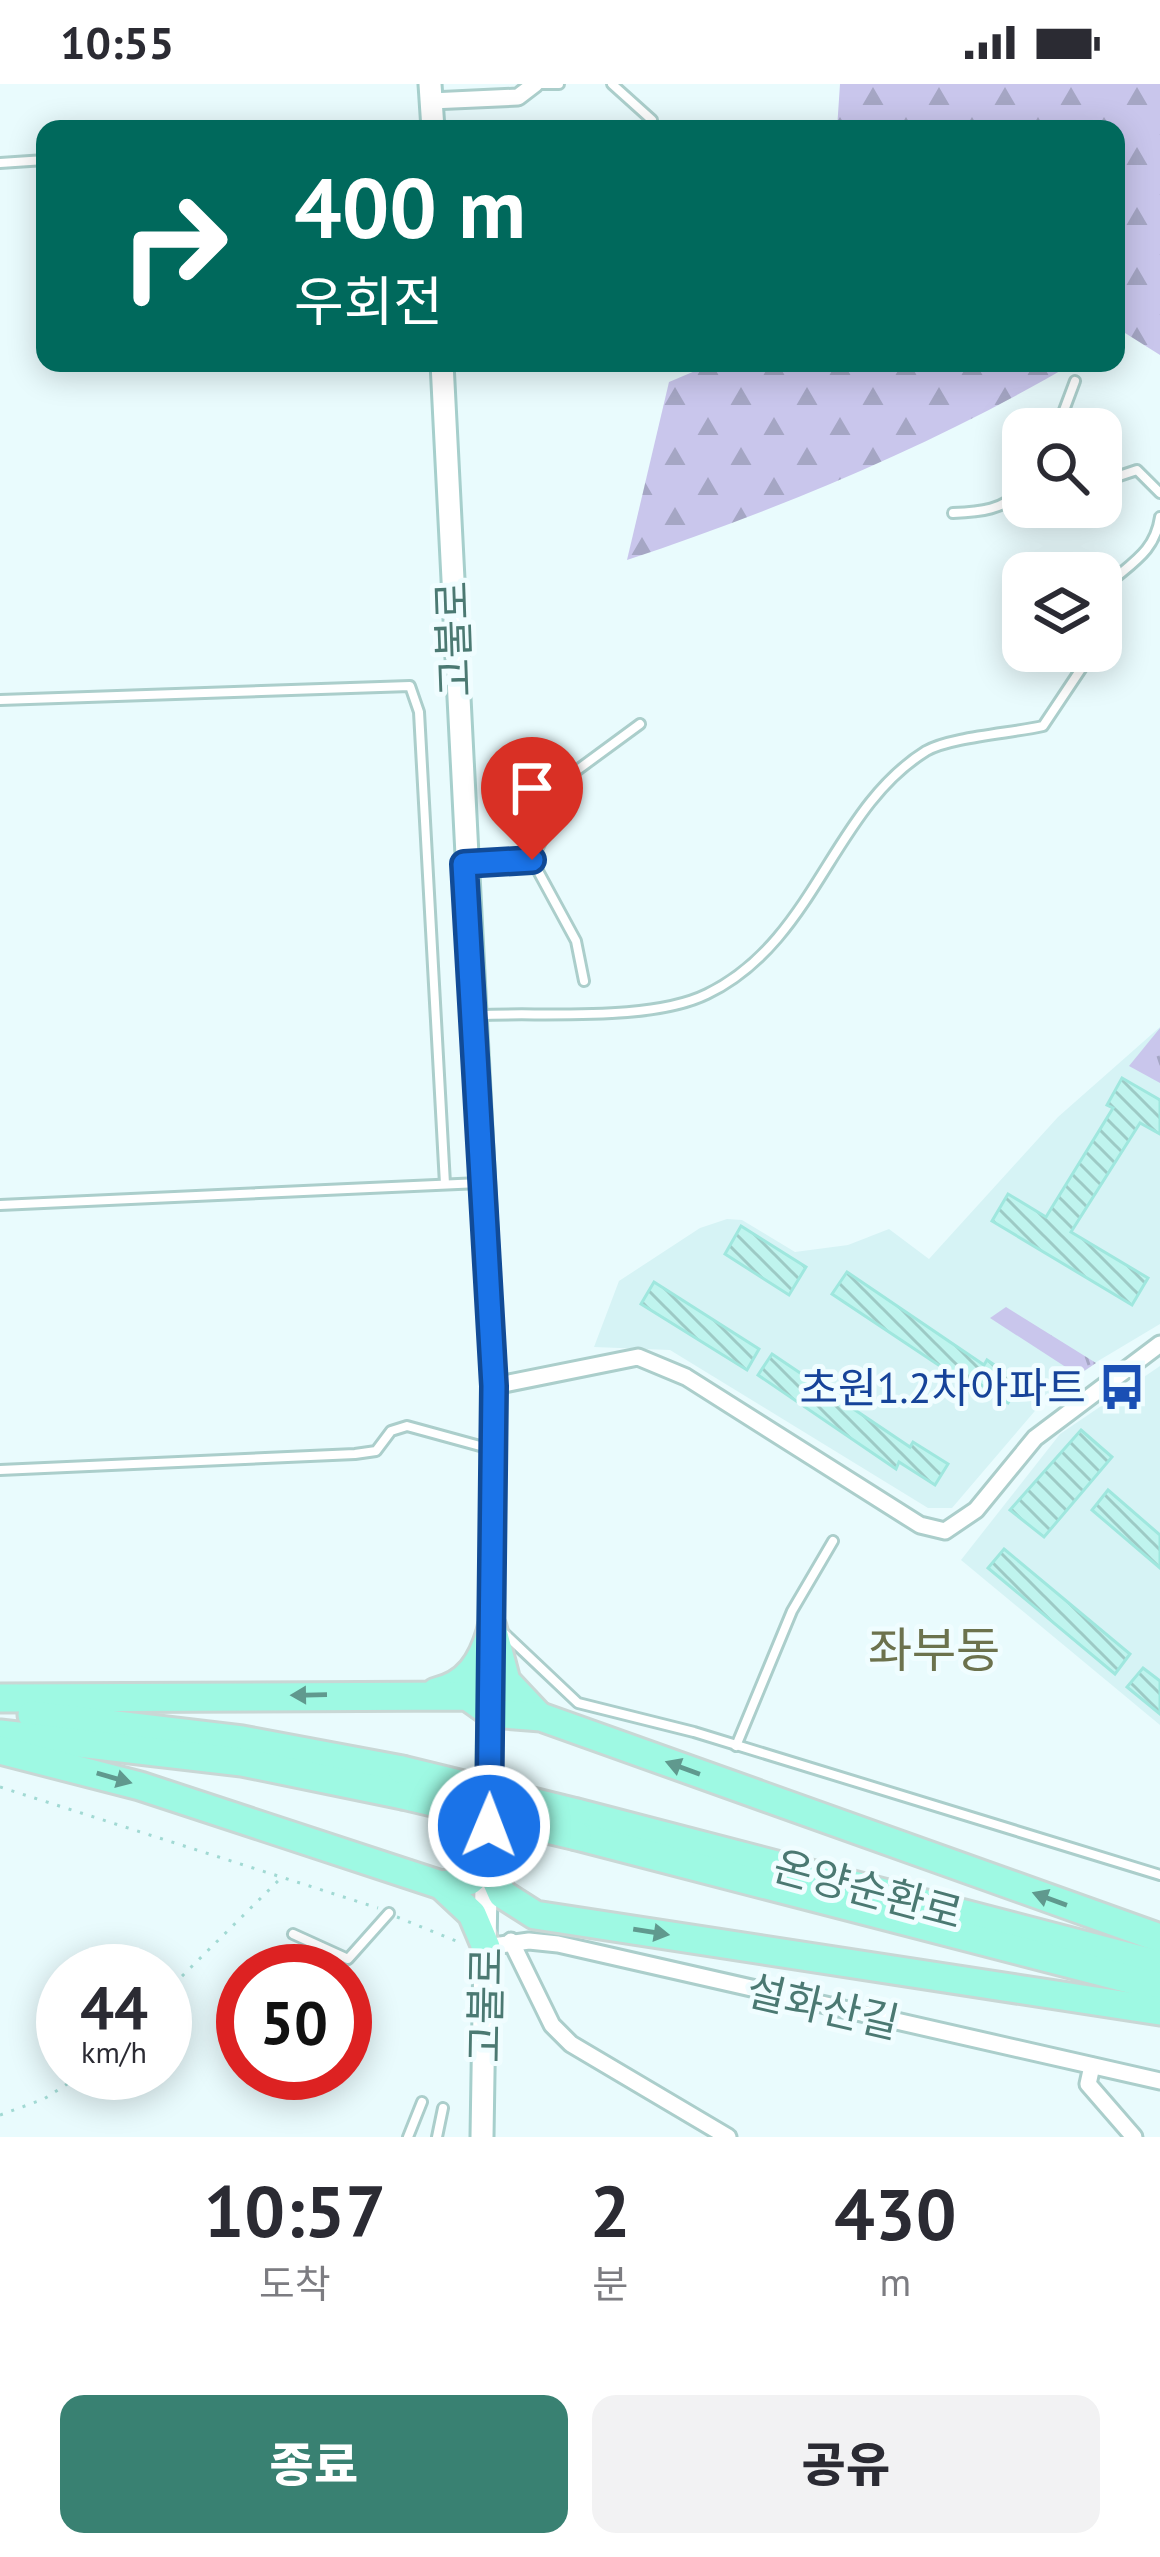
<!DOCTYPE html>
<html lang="ko">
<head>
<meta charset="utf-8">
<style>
  :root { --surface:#fff; --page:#f2f2f3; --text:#2b2b33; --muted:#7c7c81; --accent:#398172 }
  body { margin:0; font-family:"PT Sans","Noto Sans KR",sans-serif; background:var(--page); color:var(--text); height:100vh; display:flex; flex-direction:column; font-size:45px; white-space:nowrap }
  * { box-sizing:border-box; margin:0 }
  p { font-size:39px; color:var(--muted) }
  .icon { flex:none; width:66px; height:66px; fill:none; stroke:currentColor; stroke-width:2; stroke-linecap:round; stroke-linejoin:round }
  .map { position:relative; height:2053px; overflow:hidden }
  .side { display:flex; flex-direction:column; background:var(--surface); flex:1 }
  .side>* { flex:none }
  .guide { position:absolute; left:36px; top:36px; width:1089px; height:252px; border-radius:24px; box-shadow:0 6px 30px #0003; background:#00695c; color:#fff; overflow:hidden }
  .fabs { position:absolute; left:1002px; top:324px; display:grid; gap:24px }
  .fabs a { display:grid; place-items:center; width:120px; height:120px; border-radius:24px; background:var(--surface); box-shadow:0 6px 30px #0003; font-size:60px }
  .speed { position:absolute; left:36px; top:1860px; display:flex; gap:24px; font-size:60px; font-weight:700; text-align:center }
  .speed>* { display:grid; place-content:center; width:156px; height:156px; border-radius:50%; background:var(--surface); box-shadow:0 6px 30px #0003; line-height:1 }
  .speed small { font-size:30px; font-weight:400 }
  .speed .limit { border:18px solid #d22; background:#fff; color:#111 }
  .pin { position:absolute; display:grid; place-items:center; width:102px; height:102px; color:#fff; margin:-123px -51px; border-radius:50% 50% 50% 0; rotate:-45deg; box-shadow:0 0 12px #0007 }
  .pin .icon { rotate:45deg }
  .me { position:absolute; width:132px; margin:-66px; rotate:1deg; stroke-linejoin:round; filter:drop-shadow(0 0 9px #0008) }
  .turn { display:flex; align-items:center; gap:42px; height:252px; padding:0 60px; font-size:54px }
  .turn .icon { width:156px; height:156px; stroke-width:2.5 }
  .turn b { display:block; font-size:84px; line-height:102px }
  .eta { display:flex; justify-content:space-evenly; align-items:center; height:204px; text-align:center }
  .eta b { font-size:72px; font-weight:800; line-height:84px }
  .button { display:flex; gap:24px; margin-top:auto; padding:24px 60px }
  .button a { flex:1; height:138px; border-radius:24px; background:var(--accent); color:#fff; font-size:48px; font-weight:800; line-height:138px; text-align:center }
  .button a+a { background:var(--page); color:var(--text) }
  .status { display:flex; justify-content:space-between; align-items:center; height:84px; padding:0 60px; background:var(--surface); direction:ltr }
  .status svg { height:33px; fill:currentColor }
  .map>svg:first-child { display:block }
  .residential { fill:#d6f3f5 }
  .grass { fill:url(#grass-tufts) }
  .forest { fill:url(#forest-firs) }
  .building { fill:url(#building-back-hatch); stroke:#9fe7de; stroke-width:3 }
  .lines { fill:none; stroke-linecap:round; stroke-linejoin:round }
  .lane-casing { stroke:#abcecb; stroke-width:14 }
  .street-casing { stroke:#abcecb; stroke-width:21 }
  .secondary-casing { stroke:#a6cfcc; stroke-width:27 }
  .highway-casing { stroke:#c9d7d5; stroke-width:33 }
  .path { stroke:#a1d9d3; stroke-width:3; stroke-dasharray:3 9; stroke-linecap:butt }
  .lane { stroke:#fff; stroke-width:8 }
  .street { stroke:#fff; stroke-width:15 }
  .secondary { stroke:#fff; stroke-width:21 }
  .highway { stroke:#9ef9e3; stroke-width:27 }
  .highway-bridge-casing { stroke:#c9d7d5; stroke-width:33; stroke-linecap:butt }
  .highway-bridge { stroke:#9ef9e3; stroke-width:27 }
  .oneway { fill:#60998e }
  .route-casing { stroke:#114b97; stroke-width:30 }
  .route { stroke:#1a73e8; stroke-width:21 }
  .labels { text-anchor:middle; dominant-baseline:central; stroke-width:10; stroke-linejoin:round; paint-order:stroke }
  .street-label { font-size:42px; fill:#4b7972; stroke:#f0fdff }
  .transit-label { font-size:42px; fill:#164399; stroke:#f0fdff; text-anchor:end }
  .quarter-label { font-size:48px; fill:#6c724d; stroke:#f0fdff }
</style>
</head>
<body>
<div class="status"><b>10:55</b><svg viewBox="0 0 49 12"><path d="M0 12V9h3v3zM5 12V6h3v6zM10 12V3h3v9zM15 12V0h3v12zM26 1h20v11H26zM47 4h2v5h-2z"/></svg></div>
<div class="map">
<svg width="1160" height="2053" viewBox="0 0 1160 2053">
  <defs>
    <pattern id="grass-tufts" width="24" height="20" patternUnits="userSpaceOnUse" patternTransform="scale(3)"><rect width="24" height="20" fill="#c9c6ec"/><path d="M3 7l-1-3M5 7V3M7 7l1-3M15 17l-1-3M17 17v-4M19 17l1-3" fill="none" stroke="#a5a6c4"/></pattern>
    <pattern id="forest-firs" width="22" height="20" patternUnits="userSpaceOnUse" patternTransform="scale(3)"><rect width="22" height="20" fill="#c9c6ec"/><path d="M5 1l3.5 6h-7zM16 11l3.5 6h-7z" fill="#a5a6c4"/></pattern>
    <pattern id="building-back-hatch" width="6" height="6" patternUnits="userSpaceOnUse" patternTransform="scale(3)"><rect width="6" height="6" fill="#bff4ee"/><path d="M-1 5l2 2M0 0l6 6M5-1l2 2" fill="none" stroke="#9dcac5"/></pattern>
  </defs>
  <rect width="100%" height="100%" fill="#e9fbfd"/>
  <g class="residential">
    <polygon points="1160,943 1160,1240 1098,1277 1040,1321 952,1424 928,1424 670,1266 594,1263 619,1197 700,1144 727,1135 742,1136 795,1168 848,1161 889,1145 929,1175 1058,1033"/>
    <polygon points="1160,1282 1160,1641 961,1476 1060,1350"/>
  </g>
  <g class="grass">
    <polygon points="1160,944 1160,999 1129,982"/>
    <polygon points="1006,1223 1096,1279 1078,1291 990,1234"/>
  </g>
  <g class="forest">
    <polygon points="840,0 1160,0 1160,271 1125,249 1116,254 1116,45 837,45"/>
    <path d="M714 279H1074C934 361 780 425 627 476L669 298Z"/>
  </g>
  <g class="building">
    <polygon points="1122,994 1160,1016 1160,1050 1140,1039 1071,1148 1148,1194 1132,1221 992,1137 1008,1110 1046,1133 1113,1024 1107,1021"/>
    <polygon points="741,1142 806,1183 789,1211 725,1170"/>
    <polygon points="847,1188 984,1281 987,1276 1021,1299 1008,1319 974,1296 970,1302 832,1210"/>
    <polygon points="654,1198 759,1265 747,1286 641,1220"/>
    <polygon points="772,1270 910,1363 913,1358 948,1380 935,1401 899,1378 896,1385 758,1291"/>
    <polygon points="1081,1346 1112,1373 1044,1453 1010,1426"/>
    <polygon points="1108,1406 1160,1451 1160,1484 1092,1426"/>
    <polygon points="1004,1465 1130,1570 1115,1590 988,1484"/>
    <polygon points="1143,1584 1160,1597 1160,1630 1127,1603"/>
  </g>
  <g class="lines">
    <defs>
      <g id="lane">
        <polyline points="537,0 559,0"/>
        <polyline points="612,0 652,36"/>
        <polyline points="0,79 45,76"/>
        <polyline points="1057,345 1075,297"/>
        <polyline points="1101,398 1137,386 1160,409"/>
        <path d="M953 429C980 428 1004 426 1023 405"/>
        <path d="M1101 549 1108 500C1133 478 1155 467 1160 433"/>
        <polyline points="0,616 410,602 419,628 445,1100"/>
        <polyline points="471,780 532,776"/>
        <polyline points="584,897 576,857 532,776 576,687 640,640"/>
        <path d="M479 931C543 928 650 938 707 910 816 857 831 726 926 667 950 653 1013 649 1043 642L1093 567"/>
        <polyline points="0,1121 480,1099"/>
        <polyline points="0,1386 355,1370 376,1367 391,1347 407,1342 491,1365"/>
        <polyline points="505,1550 578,1619 694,1648 1160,1791"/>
        <polyline points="736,1662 792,1527 833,1457"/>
        <polyline points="293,1850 348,1875 389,1829"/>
        <polyline points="408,2053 422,2018"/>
        <polyline points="437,2053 443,2024"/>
      </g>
      <g id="street">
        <polyline points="431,17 518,13 535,0"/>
        <polyline points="494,1302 638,1273 686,1293 920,1441 945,1447 976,1426 1035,1354 1160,1260"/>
        <polyline points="511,1857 552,1941 571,1960 728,2053"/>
        <polyline points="486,1863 529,1857 558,1860 1160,1997"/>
        <polyline points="1092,1982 1088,2000 1134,2053"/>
      </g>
      <g id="secondary">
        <polyline points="430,0 433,45"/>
        <polyline points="442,279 494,1302 482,2053"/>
      </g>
      <g id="highway">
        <polyline points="492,1543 506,1597 538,1631"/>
        <path d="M436 1608C468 1601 482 1578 491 1548"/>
        <polyline points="0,1614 467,1612 491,1629 541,1633 1160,1854"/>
        <polyline points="32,1631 242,1656 402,1686"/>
        <polyline points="0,1650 242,1678 403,1711"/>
        <polyline points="0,1666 140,1702 441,1801 472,1830 486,1863"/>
        <polyline points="577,1729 1160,1881"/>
        <polyline points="577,1752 1160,1903"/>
        <polyline points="441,1801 469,1797 489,1780 502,1810 535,1831 1160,1927"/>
      </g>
    </defs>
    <use href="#lane" class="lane-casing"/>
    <use href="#street" class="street-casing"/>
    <use href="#secondary" class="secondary-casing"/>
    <use href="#highway" class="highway-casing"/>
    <g class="path">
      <polyline points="0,1703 378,1824"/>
      <polyline points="397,1833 461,1859"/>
      <polyline points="165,1909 283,1792"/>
      <polyline points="0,2031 44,2015 84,1989"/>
    </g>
    <use href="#lane" class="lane"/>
    <use href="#street" class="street"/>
    <use href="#secondary" class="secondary"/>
    <use href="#highway" class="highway"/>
    <defs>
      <g id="highway-bridge">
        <polyline points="402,1686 577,1729"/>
        <polyline points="403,1711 577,1752"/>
      </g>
    </defs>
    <use href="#highway-bridge" class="highway-bridge-casing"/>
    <use href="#highway-bridge" class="highway-bridge"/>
  </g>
  <defs><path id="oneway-solid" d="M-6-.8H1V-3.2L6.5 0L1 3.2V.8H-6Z" transform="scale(3)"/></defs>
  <g class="oneway">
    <use href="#oneway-solid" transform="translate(309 1611) rotate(179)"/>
    <use href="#oneway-solid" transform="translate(683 1684) rotate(-160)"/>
    <use href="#oneway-solid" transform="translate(114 1694) rotate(16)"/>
    <use href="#oneway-solid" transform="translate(1050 1815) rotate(-160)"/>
    <use href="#oneway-solid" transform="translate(651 1848) rotate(9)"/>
  </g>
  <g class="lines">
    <defs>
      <polyline id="route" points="489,1742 494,1302 464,780 532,776"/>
    </defs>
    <use href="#route" class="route-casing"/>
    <use href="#route" class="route"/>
  </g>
  <defs>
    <symbol id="bus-bare" viewBox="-9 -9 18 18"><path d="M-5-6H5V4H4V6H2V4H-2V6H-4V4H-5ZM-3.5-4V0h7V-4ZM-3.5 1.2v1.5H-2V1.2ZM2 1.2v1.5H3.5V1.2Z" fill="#1a4fb4" stroke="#f0fdff" stroke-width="2.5" paint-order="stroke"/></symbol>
  </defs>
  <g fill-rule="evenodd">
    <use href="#bus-bare" x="1089" y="1270" width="66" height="66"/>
  </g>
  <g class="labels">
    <g class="street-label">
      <text transform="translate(453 555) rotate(-92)">고불로</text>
      <text transform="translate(868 1805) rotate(15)">온양순환로</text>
      <text transform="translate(485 1921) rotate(-89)">고불로</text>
      <text transform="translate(823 1922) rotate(13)">설화산길</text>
    </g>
    <g class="transit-label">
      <text x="1086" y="1303">초원1.2차아파트</text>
    </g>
    <g class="quarter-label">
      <text x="934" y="1565">좌부동</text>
    </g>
  </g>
</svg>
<div class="fabs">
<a><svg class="icon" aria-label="search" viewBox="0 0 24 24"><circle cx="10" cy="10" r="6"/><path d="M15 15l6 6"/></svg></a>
<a><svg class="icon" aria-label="layers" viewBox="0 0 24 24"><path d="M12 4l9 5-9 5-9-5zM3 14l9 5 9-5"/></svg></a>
</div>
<div class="speed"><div>44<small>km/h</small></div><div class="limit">50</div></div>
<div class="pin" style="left:532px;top:776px;background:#d93025"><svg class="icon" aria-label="arrive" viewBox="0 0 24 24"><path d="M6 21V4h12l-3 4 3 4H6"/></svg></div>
<svg class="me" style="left:489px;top:1742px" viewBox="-20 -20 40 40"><circle r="17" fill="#1a73e8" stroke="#fff" stroke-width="3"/><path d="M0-11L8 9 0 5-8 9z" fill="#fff"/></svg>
<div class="guide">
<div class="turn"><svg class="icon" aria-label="right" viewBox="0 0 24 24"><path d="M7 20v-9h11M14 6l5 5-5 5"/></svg><div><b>400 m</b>우회전</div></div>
</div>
</div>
<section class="side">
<div class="eta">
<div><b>10:57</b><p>도착</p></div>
<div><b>2</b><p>분</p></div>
<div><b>430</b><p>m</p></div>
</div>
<div class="button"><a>종료</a><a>공유</a></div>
</section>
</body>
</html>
